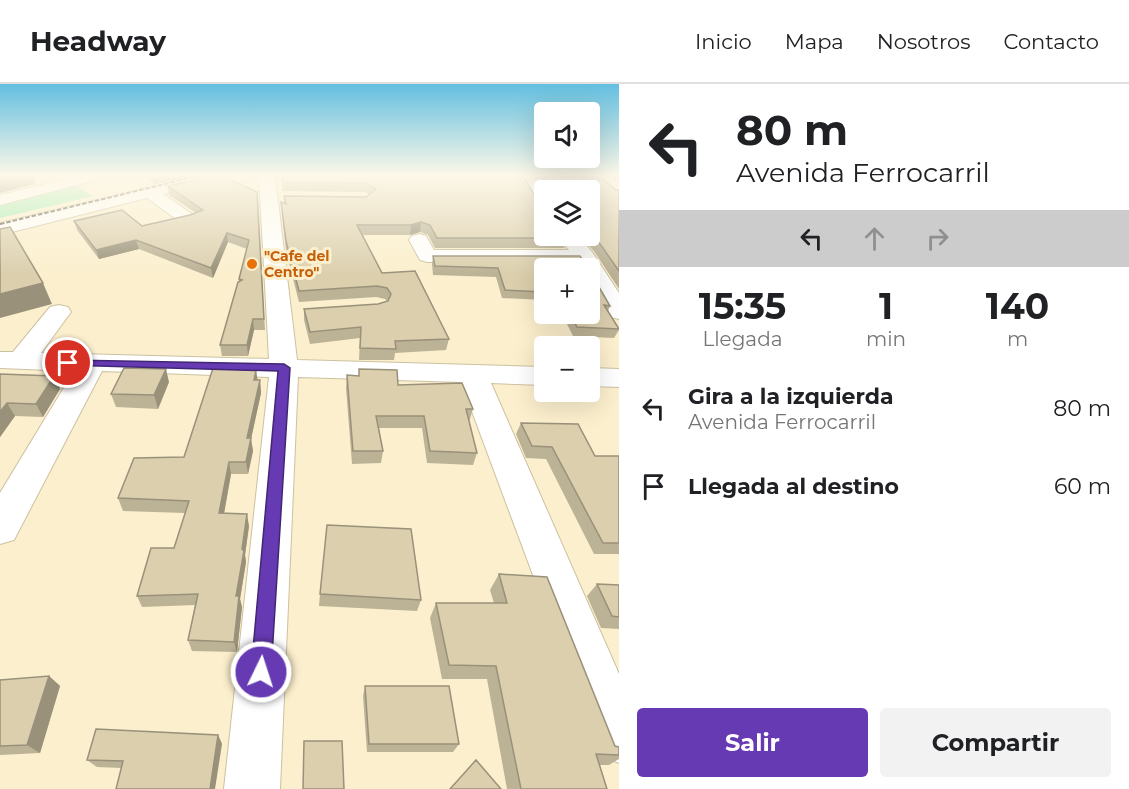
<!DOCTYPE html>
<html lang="es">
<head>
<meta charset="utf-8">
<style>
  :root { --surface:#fff; --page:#f2f2f2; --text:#202124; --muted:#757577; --line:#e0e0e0; --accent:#663ab2 }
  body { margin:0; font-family:Montserrat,sans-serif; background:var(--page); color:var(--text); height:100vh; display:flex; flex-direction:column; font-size:22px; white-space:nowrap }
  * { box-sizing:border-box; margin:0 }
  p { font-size:20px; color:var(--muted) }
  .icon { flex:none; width:33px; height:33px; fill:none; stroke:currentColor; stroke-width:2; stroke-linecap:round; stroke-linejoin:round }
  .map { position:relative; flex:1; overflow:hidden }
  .details { display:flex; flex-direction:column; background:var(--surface); width:510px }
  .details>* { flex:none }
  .banner { background:#fff; color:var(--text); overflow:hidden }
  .controls { position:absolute; left:534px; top:18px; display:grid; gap:12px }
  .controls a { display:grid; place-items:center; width:66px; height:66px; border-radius:6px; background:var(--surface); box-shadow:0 6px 24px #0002; font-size:30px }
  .pin { position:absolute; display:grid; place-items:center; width:51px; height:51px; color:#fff; margin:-26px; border:3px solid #fff; border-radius:50%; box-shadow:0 2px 6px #0007 }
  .me { position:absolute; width:66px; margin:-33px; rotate:4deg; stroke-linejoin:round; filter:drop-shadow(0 0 4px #0008) }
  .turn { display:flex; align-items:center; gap:21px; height:126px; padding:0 18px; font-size:27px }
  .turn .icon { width:78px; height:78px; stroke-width:2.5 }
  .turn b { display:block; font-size:42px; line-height:51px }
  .lanes { display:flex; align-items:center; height:57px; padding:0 18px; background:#0003; justify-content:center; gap:30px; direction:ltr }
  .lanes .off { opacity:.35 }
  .eta { display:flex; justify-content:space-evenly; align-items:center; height:102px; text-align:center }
  .eta b { font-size:36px; font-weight:700; line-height:42px }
  .button { display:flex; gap:12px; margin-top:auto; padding:12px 18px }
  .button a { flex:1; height:69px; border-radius:6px; background:var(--accent); color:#fff; font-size:24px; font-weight:700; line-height:69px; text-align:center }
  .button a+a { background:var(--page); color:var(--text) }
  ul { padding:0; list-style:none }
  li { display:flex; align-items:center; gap:18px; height:78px; padding:0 18px }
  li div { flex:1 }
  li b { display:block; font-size:22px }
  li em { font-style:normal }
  header { display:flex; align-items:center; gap:36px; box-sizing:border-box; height:84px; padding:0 30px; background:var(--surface); border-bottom:2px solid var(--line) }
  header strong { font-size:28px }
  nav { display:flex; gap:33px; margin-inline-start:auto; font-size:21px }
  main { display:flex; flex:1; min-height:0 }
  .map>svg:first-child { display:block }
  .green { fill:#a2edaf }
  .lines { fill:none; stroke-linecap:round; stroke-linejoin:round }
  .minor-casing { stroke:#ccc1a0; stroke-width:2 }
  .minor { fill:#fff; fill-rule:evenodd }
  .rail { stroke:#565041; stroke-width:2; stroke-dasharray:4.5 2; stroke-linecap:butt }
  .wall { fill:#bcb296 }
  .shaded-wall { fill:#99917a }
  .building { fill:#dbcfae; stroke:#99917a; stroke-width:1.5 }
  .route { fill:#663ab2; stroke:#422674; stroke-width:1.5 }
  .food-dot { fill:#e8710a; stroke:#fbefcd; stroke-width:2 }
  .labels { text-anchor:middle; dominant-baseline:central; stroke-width:6; stroke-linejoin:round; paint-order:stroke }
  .far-food-label { font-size:14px; font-weight:bold; fill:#c56008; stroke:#fbefcd; text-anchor:start }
</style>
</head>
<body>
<header>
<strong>Headway</strong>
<nav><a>Inicio</a><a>Mapa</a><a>Nosotros</a><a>Contacto</a></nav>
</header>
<main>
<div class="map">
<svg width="619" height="705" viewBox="0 0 619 705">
  <rect width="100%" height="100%" fill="#fbefcd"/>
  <polygon class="green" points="75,101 93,112 0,134 0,122"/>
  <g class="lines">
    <defs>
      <g id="minor">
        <polygon points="78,92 103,92 100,95 0,121 0,111"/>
        <polygon points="199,92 225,92 222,95 163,110 192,130 195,134 192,138 180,138 147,114 0,151 0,139"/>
        <polygon points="259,92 275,92 297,276 544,283 544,301 491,299 619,590 619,679 600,671 461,298 298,293 280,705 224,705 269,293 102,287 14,456 0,460 0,409 74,287 0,284 0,268 13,268 50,223 59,221 68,223 71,228 41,269 269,275"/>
        <polygon points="518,92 532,92 544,110 544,128 538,127"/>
        <polygon points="419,150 426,152 434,166 569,166 562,157 565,153 579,153 592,168 619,209 619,235 610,233 590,198 590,184 582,184 578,178 427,178 420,176 409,156 412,152"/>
        <polygon points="590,284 619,285 619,303 590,302"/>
      </g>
    </defs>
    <use href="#minor" class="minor-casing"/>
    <use href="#minor" class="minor"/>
    <polyline class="rail" points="0,140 198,92"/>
  </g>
  <g class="wall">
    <polygon points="142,92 195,92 154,100"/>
    <polygon points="282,92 523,92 539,119 568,154 564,164 435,164 428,151 420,148 410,151 362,151 382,189 449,255 446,266 395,269 394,276 359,276 360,254 310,260 304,236 304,225 378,220 387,217 385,215 376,213 299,218 286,167 281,118 285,119 284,112 366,113 369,110 365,108 282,107"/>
    <polygon points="534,92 599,92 616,106 619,106 619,205 594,167 580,152 590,152 590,106 544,106 544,107"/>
    <polygon points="608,92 619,92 619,99"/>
    <polygon points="168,102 257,108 265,246 254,246 248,272 222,272 220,261 239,197 239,195 247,165 228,158 213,194 139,165 99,175 77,146 74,137 142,142 190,131 196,129 169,111"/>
    <polygon points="433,172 580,172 583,177 591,178 592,191 610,222 608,227 619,246 614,254 573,252 562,230 590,230 590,184 544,184 544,216 502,214 496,193 433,191 432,180"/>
    <polygon points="243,282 243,286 256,286 257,296 260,296 261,309 251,355 253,367 248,390 231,390 224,429 249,442 245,471 246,478 240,515 242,523 237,568 192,567 188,556 195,521 142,523 137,512 174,464 185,429 123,427 118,414 184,373"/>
    <polygon points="0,290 54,292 60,305 43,333 15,332 0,353"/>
    <polygon points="347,291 398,301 473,325 469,338 477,369 473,381 427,379 422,344 379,344 383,367 381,379 352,380 346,304"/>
    <polygon points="169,298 158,325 116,323 111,310"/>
    <polygon points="521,339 595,372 619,372 619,470 594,470 546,375 526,374 516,350"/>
    <polygon points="499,490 615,662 619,663 619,675 609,681 600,681 607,705 507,705 487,595 442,595 430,534 436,519 494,519 490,506"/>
    <polygon points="597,500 619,501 619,545 601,544 587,512"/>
    <polygon points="320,510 421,516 417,527 319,522"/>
    <polygon points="49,592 60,602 40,669 0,671 0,596"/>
    <polygon points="365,602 459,660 453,668 367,668 363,612"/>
    <polygon points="218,651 222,660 121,684 97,683 87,676"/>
  </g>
  <g class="shaded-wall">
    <polygon points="13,92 38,92 35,93 35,100 0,109 0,95"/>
    <polygon points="158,92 195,92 154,100 153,93"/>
    <polygon points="421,138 420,148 410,151 411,141"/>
    <polygon points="227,149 228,158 213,194 211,184"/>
    <polygon points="136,156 139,165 99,175 96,166"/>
    <polygon points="43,199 52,220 0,234 0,210"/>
    <polygon points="253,235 254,246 248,272 247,261"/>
    <polygon points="166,285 169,298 158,325 154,311"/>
    <polygon points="256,286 258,298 254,296"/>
    <polygon points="54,292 60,305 43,333 36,320"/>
    <polygon points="260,296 261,309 251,355 253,367 248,390 246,378 247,354"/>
    <polygon points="7,319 15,332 0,353 0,328"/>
    <polygon points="229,378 231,390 222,441 219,429"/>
    <polygon points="247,430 249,442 245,471 246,478 240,515 242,523 237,568 234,558 236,512"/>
    <polygon points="49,592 60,602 40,669 27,661"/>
    <polygon points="218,651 222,660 215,705 210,705"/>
  </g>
  <g class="building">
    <polygon points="0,92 13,92 0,95"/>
    <polygon points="211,92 222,92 257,108 264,235 253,235 247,261 220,261 238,198 242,196 239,195 249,156 227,149 211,184 136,156 96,166 74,137 122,126 142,142 190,131 203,126 168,102"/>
    <polygon points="282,92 523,92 539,119 544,120 544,152 567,152 568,154 437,154 430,141 421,138 411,141 357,141 382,189 415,187 449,255 395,257 396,265 360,264 361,243 310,248 304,225 378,220 388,217 391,210 387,204 377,202 299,207 286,157 281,118 286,120 284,112 366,113 376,105 366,99 282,98"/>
    <polygon points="543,92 599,92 616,106 619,106 619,187 598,157 590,148 590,106 549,106 549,101"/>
    <polygon points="10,143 43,199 0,210 0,145"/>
    <polygon points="433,172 580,172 583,177 591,178 592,191 610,222 604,221 619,245 577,243 570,230 590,230 590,184 544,184 544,208 505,206 498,184 435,182"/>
    <polygon points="214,281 243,282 242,286 256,286 254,296 260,296 247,354 251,354 246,378 229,378 219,429 247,430 242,465 244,467 236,512 239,512 234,558 188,556 198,510 137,512 151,464 174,464 189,417 118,414 134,374 184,373"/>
    <polygon points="124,284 166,285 154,311 111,310"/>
    <polygon points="359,285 397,286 398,301 462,299 473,325 466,325 477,369 430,367 424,332 376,332 383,367 353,367 347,291 359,292"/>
    <polygon points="0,290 54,292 36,320 7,319 0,328"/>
    <polygon points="521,339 578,340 595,372 619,372 619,459 603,459 552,363 532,362"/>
    <polygon points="327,441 411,445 421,516 320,510"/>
    <polygon points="499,490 547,493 615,662 619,663 619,671 596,670 607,705 521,705 496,582 449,581 436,519 507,519"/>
    <polygon points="597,500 619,501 619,533 612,532"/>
    <polygon points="49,592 27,661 0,662 0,596"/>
    <polygon points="365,602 449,602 459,660 369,660"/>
    <polygon points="96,645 218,651 210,705 116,705 123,677 87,676"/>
    <polygon points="304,657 342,657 344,705 303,705"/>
    <polygon points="476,676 501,705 450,705"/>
  </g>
  <linearGradient id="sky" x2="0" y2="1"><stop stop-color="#63bfe0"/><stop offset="0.48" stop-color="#fdf8e8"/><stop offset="1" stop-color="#fdf8e8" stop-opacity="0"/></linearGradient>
  <rect width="619" height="190" fill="url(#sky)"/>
  <polygon class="route" points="68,276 284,280 290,284 271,588 268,595 261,598 254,595 251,588 278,287 64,281 64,277"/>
  <circle class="food-dot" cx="252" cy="180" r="6"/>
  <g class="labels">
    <g class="far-food-label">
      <text x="264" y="172">"Cafe del<tspan x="264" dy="16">Centro"</tspan></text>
    </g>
  </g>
</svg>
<div class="controls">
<a><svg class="icon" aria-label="sound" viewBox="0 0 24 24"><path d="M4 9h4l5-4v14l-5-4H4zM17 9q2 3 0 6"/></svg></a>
<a><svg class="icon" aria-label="layers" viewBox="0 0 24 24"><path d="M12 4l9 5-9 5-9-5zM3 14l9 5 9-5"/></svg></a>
<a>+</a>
<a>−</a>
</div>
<div class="pin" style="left:68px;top:279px;background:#d93025"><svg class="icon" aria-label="arrive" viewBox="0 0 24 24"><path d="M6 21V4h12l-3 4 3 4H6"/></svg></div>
<svg class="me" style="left:261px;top:588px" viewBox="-20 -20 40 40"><circle r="17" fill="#663ab2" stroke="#fff" stroke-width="3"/><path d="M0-11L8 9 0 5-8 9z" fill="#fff"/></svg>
</div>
<section class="details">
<div class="banner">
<div class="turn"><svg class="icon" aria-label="left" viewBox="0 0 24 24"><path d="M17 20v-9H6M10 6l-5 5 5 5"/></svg><div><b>80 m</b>Avenida Ferrocarril</div></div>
<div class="lanes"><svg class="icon" aria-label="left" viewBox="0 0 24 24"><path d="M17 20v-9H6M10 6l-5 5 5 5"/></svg><svg class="icon off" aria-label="ahead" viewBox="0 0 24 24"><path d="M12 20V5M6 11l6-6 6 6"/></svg><svg class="icon off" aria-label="right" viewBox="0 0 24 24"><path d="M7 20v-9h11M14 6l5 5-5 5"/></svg></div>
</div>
<div class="eta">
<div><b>15:35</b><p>Llegada</p></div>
<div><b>1</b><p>min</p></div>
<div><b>140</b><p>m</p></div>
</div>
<ul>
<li><svg class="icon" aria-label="left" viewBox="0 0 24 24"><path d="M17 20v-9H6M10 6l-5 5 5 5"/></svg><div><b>Gira a la izquierda</b><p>Avenida Ferrocarril</p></div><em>80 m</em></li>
<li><svg class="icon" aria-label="arrive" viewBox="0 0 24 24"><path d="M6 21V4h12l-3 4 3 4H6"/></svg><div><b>Llegada al destino</b></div><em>60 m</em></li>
</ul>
<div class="button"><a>Salir</a><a>Compartir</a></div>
</section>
</main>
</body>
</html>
